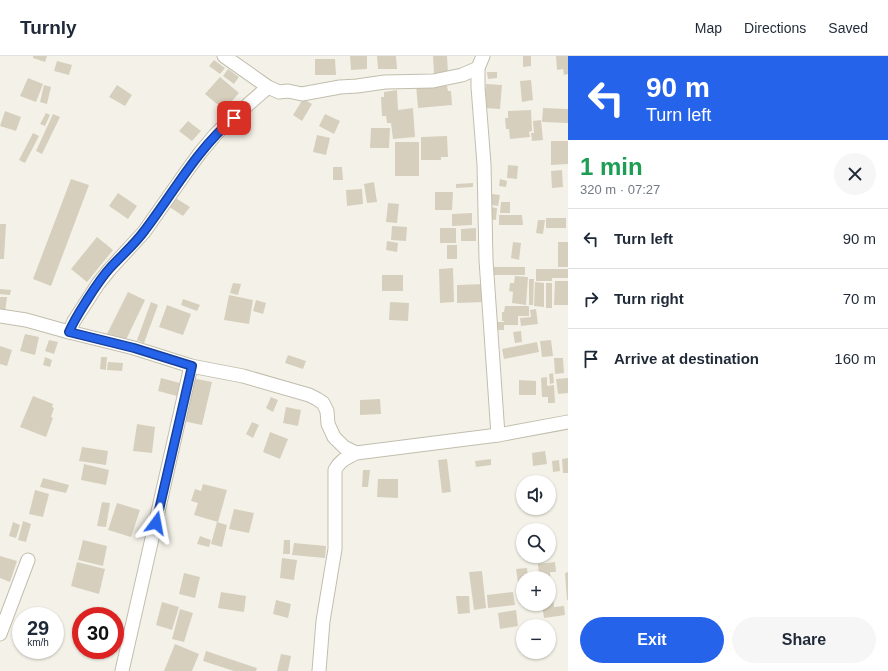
<!DOCTYPE html>
<html lang="en">
<head>
<meta charset="utf-8">
<style>
  :root { --surface:#fff; --page:#f6f6f7; --text:#1f2937; --muted:#747a83; --line:#e0e1e3; --accent:#2563eb }
  body { margin:0; font-family:Arial,sans-serif; background:var(--page); color:var(--text); height:100vh; display:flex; flex-direction:column; font-size:15px; white-space:nowrap }
  * { box-sizing:border-box; margin:0 }
  p { font-size:13px; color:var(--muted) }
  .icon { flex:none; width:22px; height:22px; fill:none; stroke:currentColor; stroke-width:2; stroke-linecap:round; stroke-linejoin:round }
  .map { position:relative; flex:1; overflow:hidden }
  .drawer { display:flex; flex-direction:column; background:var(--surface); width:320px }
  .drawer>* { flex:none }
  .banner { background:#2563eb; color:#fff; overflow:hidden }
  .controls { position:absolute; left:516px; top:419px; display:grid; gap:8px }
  .controls a { display:grid; place-items:center; width:40px; height:40px; border-radius:50%; background:var(--surface); box-shadow:0 1px 3px #0004; font-size:20px }
  .speed { position:absolute; left:12px; top:551px; display:flex; gap:8px; font-size:20px; font-weight:700; text-align:center }
  .speed>* { display:grid; place-content:center; width:52px; height:52px; border-radius:50%; background:var(--surface); box-shadow:0 1px 3px #0004; line-height:1 }
  .speed small { font-size:10px; font-weight:400 }
  .speed .limit { border:6px solid #d22; background:#fff; color:#111 }
  .pin { position:absolute; display:grid; place-items:center; width:34px; height:34px; color:#fff; margin:-17px; border-radius:8px; box-shadow:0 2px 6px #0006 }
  .me { position:absolute; width:44px; margin:-22px; rotate:13deg; stroke-linejoin:round; filter:drop-shadow(0 0 3px #0008) }
  .turn { display:flex; align-items:center; gap:14px; height:84px; padding:0 12px; font-size:18px }
  .turn .icon { width:52px; height:52px; stroke-width:2.5 }
  .turn b { display:block; font-size:28px; line-height:34px }
  .round { display:grid; place-items:center; flex:none; width:42px; height:42px; border-radius:21px; background:var(--page) }
  .overview { display:flex; align-items:center; justify-content:space-between; height:68px; padding:0 12px }
  h1 { font-size:24px; font-weight:700; line-height:30px; color:#1e9e55 }
  .action { display:flex; gap:8px; margin-top:auto; padding:8px 12px }
  .action a { flex:1; height:46px; border-radius:24px; background:var(--accent); color:#fff; font-size:16px; font-weight:700; line-height:46px; text-align:center }
  .action a+a { background:var(--page); color:var(--text) }
  ul { padding:0; list-style:none }
  li { display:flex; align-items:center; gap:12px; height:60px; padding:0 12px; border-top:1px solid var(--line) }
  li div { flex:1 }
  li b { display:block; font-size:15px }
  li em { font-style:normal }
  header { display:flex; align-items:center; gap:24px; box-sizing:border-box; height:56px; padding:0 20px; background:var(--surface); border-bottom:1px solid var(--line) }
  header strong { font-size:19px }
  nav { display:flex; gap:22px; margin-inline-start:auto; font-size:14px }
  main { display:flex; flex:1; min-height:0 }
  .map>svg:first-child { display:block }
  .building { fill:#d6cfbd }
  .lines { fill:none; stroke-linecap:round; stroke-linejoin:round }
  .minor-casing { stroke:#c2bead; stroke-width:15 }
  .minor { stroke:#fff; stroke-width:13 }
  .route-casing { stroke:#184099; stroke-width:10 }
  .route { stroke:#2563eb; stroke-width:7 }
</style>
</head>
<body>
<header>
<strong>Turnly</strong>
<nav><a>Map</a><a>Directions</a><a>Saved</a></nav>
</header>
<main>
<div class="map">
<svg width="568" height="615" viewBox="0 0 568 615">
  <rect width="100%" height="100%" fill="#f4f2e8"/>
  <g class="building">
    <polygon points="33,0 47,0 45,6 33,2"/>
    <polygon points="350,0 367,0 367,13 351,14"/>
    <polygon points="377,0 396,0 397,13 378,13"/>
    <polygon points="433,0 447,0 448,17 434,18"/>
    <polygon points="523,0 531,0 531,10 523,11"/>
    <polygon points="556,0 568,0 568,18 564,19 563,13 557,14"/>
    <polygon points="315,3 335,3 336,19 315,19"/>
    <polygon points="214,4 225,12 220,18 209,10"/>
    <polygon points="57,5 72,9 69,19 54,15"/>
    <polygon points="228,13 239,21 234,28 223,20"/>
    <polygon points="487,16 497,16 497,22 488,23"/>
    <polygon points="220,21 239,37 224,54 205,38"/>
    <polygon points="28,22 43,28 36,46 20,40"/>
    <polygon points="531,24 533,44 522,46 520,25"/>
    <polygon points="442,27 442,30 447,30 448,35 451,35 452,49 418,52 416,29"/>
    <polygon points="486,28 502,29 500,53 484,52"/>
    <polygon points="44,29 51,31 47,48 40,46"/>
    <polygon points="117,29 132,39 125,50 109,41"/>
    <polygon points="397,34 398,54 413,52 415,81 393,83 391,67 387,67 386,60 382,60 381,41 384,41 384,36"/>
    <polygon points="303,43 312,48 302,65 293,59"/>
    <polygon points="543,52 568,53 568,67 542,66"/>
    <polygon points="531,54 532,75 529,76 530,81 510,83 509,73 506,73 505,62 508,62 508,55"/>
    <polygon points="5,55 21,61 16,75 0,70"/>
    <polygon points="46,57 50,59 45,70 40,68"/>
    <polygon points="53,58 60,61 42,98 36,95"/>
    <polygon points="325,58 340,65 334,78 319,70"/>
    <polygon points="541,64 543,84 532,85 531,77 534,77 533,65"/>
    <polygon points="188,65 201,75 192,85 179,75"/>
    <polygon points="371,72 390,72 389,92 370,92"/>
    <polygon points="33,77 39,80 25,107 19,104"/>
    <polygon points="317,79 330,82 326,99 313,96"/>
    <polygon points="447,80 448,101 441,101 441,104 421,104 421,81"/>
    <polygon points="551,85 568,85 568,108 551,109"/>
    <rect x="395" y="86" width="24" height="34"/>
    <polygon points="508,109 518,110 517,123 507,122"/>
    <polygon points="333,111 342,111 343,124 333,124"/>
    <polygon points="562,114 563,131 552,132 551,115"/>
    <polygon points="71,123 89,129 51,230 33,223"/>
    <polygon points="500,123 507,125 506,131 499,130"/>
    <polygon points="374,126 377,146 367,147 364,128"/>
    <polygon points="473,127 473,131 456,132 456,128"/>
    <polygon points="362,133 363,148 347,150 346,134"/>
    <polygon points="435,136 453,136 452,154 435,154"/>
    <polygon points="118,137 137,150 128,163 109,150"/>
    <polygon points="492,138 500,139 498,150 491,149"/>
    <polygon points="174,141 190,151 183,160 168,150"/>
    <polygon points="501,146 510,146 510,157 500,157"/>
    <polygon points="388,147 399,148 397,167 386,166"/>
    <polygon points="490,151 497,152 496,164 488,163"/>
    <polygon points="472,157 472,169 452,170 452,158"/>
    <polygon points="499,159 522,159 523,169 499,169"/>
    <rect x="546" y="162" width="20" height="10"/>
    <polygon points="538,164 545,164 543,178 536,177"/>
    <polygon points="0,168 6,168 4,203 0,203"/>
    <polygon points="392,170 407,171 406,185 391,184"/>
    <rect x="440" y="172" width="16" height="15"/>
    <polygon points="476,172 476,185 461,185 461,173"/>
    <polygon points="97,181 113,194 87,226 71,213"/>
    <polygon points="387,185 398,187 397,196 386,194"/>
    <polygon points="513,186 521,187 519,204 511,202"/>
    <rect x="558" y="186" width="10" height="25"/>
    <rect x="447" y="189" width="10" height="14"/>
    <rect x="494" y="211" width="31" height="8"/>
    <polygon points="453,212 454,246 440,247 439,213"/>
    <polygon points="536,213 568,213 568,222 552,222 552,225 536,225"/>
    <rect x="382" y="219" width="21" height="16"/>
    <polygon points="515,220 528,221 526,249 512,247 513,236 509,235 510,227 514,227"/>
    <polygon points="529,223 534,223 533,249 529,249"/>
    <polygon points="555,225 568,225 568,249 554,249"/>
    <polygon points="535,226 544,227 544,251 534,250"/>
    <polygon points="233,227 241,228 238,239 230,237"/>
    <rect x="546" y="227" width="6" height="25"/>
    <polygon points="484,228 485,246 457,247 457,229"/>
    <polygon points="0,233 11,234 10,239 0,238"/>
    <polygon points="128,236 145,244 125,286 107,278"/>
    <polygon points="229,239 253,244 249,268 224,264"/>
    <polygon points="0,241 7,241 5,256 0,255"/>
    <polygon points="183,243 200,249 197,255 181,249"/>
    <polygon points="256,244 266,247 263,258 253,255"/>
    <polygon points="151,246 158,249 144,287 137,284"/>
    <polygon points="390,246 409,247 408,265 389,264"/>
    <polygon points="167,249 191,258 183,279 159,271"/>
    <polygon points="505,250 529,250 529,260 518,260 518,269 504,269 504,274 497,274 497,266 504,266 504,265 502,265 502,256 504,256"/>
    <polygon points="536,253 538,268 521,270 520,262 531,261 530,254"/>
    <polygon points="521,275 522,286 515,287 513,276"/>
    <polygon points="25,278 39,281 35,299 20,295"/>
    <polygon points="49,284 58,286 54,298 45,295"/>
    <polygon points="551,284 553,300 542,301 540,285"/>
    <polygon points="537,286 539,296 504,303 502,293"/>
    <polygon points="0,290 12,294 7,310 0,308"/>
    <polygon points="288,299 306,305 303,313 285,307"/>
    <polygon points="45,301 52,304 50,311 43,309"/>
    <polygon points="101,301 107,301 106,314 100,313"/>
    <polygon points="554,302 563,302 564,317 555,318"/>
    <polygon points="108,306 123,307 122,315 107,314"/>
    <polygon points="553,317 554,327 550,328 549,318"/>
    <polygon points="547,321 547,330 554,329 555,347 548,347 548,341 542,341 541,322"/>
    <polygon points="161,322 180,327 177,340 158,335"/>
    <polygon points="192,322 212,326 202,369 183,365"/>
    <polygon points="568,322 568,337 558,338 556,323"/>
    <polygon points="519,324 536,325 536,339 519,339"/>
    <polygon points="33,340 53,348 52,351 54,352 51,361 53,362 46,381 20,371"/>
    <polygon points="271,341 278,344 273,356 266,352"/>
    <polygon points="380,343 381,358 360,359 360,344"/>
    <polygon points="286,351 301,354 298,370 283,367"/>
    <polygon points="252,366 259,369 253,382 246,378"/>
    <polygon points="137,368 155,371 152,397 133,395"/>
    <polygon points="270,376 288,383 280,403 263,396"/>
    <polygon points="82,391 108,395 106,409 79,405"/>
    <polygon points="545,395 547,408 533,410 532,397"/>
    <polygon points="568,402 568,417 563,417 562,403"/>
    <polygon points="447,403 451,436 442,437 438,404"/>
    <polygon points="491,403 491,409 476,411 475,405"/>
    <polygon points="559,404 560,415 553,416 552,405"/>
    <polygon points="84,408 109,414 106,429 81,424"/>
    <polygon points="363,414 370,414 368,431 362,431"/>
    <polygon points="43,422 69,429 66,437 40,431"/>
    <polygon points="378,423 398,423 398,442 377,441"/>
    <polygon points="203,428 227,434 218,466 194,459 198,447 191,445 195,433 201,435"/>
    <polygon points="35,434 49,438 43,461 29,458"/>
    <polygon points="102,446 110,447 106,471 97,470"/>
    <polygon points="117,447 140,454 131,481 108,474"/>
    <polygon points="234,453 254,457 249,477 229,473"/>
    <polygon points="23,465 31,468 26,486 18,484"/>
    <polygon points="13,466 20,469 16,482 9,480"/>
    <polygon points="217,466 227,469 222,491 211,488"/>
    <polygon points="200,480 211,484 209,491 197,488"/>
    <polygon points="83,484 107,490 103,510 78,504"/>
    <polygon points="284,484 290,484 290,498 283,498"/>
    <polygon points="294,487 326,490 325,502 292,499"/>
    <polygon points="0,500 17,505 10,526 0,522"/>
    <polygon points="282,502 297,504 294,524 280,522"/>
    <polygon points="77,506 105,513 99,538 71,530"/>
    <polygon points="555,506 556,516 550,516 554,551 564,550 565,559 544,562 542,548 549,548 549,522 539,522 538,508"/>
    <polygon points="527,512 528,522 523,522 523,533 519,533 516,513"/>
    <polygon points="482,515 486,552 474,554 469,516"/>
    <polygon points="568,516 568,544 567,544 565,517"/>
    <polygon points="184,517 200,521 195,542 179,538"/>
    <polygon points="221,536 246,540 244,556 218,552"/>
    <polygon points="513,536 515,549 488,552 487,539"/>
    <polygon points="456,540 469,540 470,557 458,558"/>
    <polygon points="276,544 291,548 288,562 273,558"/>
    <polygon points="162,546 179,551 172,574 156,569"/>
    <polygon points="180,553 193,557 184,586 172,583"/>
    <polygon points="516,554 518,570 500,573 498,557"/>
    <polygon points="175,588 199,598 192,615 164,615"/>
    <polygon points="206,595 257,612 256,615 234,615 203,605"/>
    <polygon points="281,598 291,600 288,615 277,615"/>
  </g>
  <g class="lines">
    <defs>
      <g id="minor">
        <polyline points="224,0 268,31 279,36 288,35 302,38 340,31 357,30 385,26 433,25 462,19 478,12"/>
        <polyline points="483,0 478,12 478,31 484,108 486,204 498,379"/>
        <polyline points="0,260 26,264 69,276 134,292 191,310 243,320 309,339 317,343 323,347 327,355 328,368 334,381 344,391 356,397"/>
        <polyline points="69,276 74,265 98,228 110,213 144,176 189,112 200,97 215,79 226,68 268,31"/>
        <polyline points="0,578 28,504"/>
        <polyline points="122,615 191,310"/>
        <path d="M319 615 323 565 335 493V414C340 404 347 402 356 397L498 379 568 366"/>
      </g>
    </defs>
    <use href="#minor" class="minor-casing"/>
    <use href="#minor" class="minor"/>
  </g>
  <g class="lines">
    <defs>
      <path id="route" d="M156 467 192 310 134 292 69 276C74 264 80 255 87 244 94 233 101 222 110 212 122 199 135 188 145 174 174 136 197 93 234 62"/>
    </defs>
    <use href="#route" class="route-casing"/>
    <use href="#route" class="route"/>
  </g>
</svg>
<div class="controls">
<a><svg class="icon" aria-label="sound" viewBox="0 0 24 24"><path d="M4 9h4l5-4v14l-5-4H4zM17 9q2 3 0 6"/></svg></a>
<a><svg class="icon" aria-label="search" viewBox="0 0 24 24"><circle cx="10" cy="10" r="6"/><path d="M15 15l6 6"/></svg></a>
<a>+</a>
<a>−</a>
</div>
<div class="speed"><div>29<small>km/h</small></div><div class="limit">30</div></div>
<div class="pin" style="left:234px;top:62px;background:#d93025"><svg class="icon" aria-label="arrive" viewBox="0 0 24 24"><path d="M6 21V4h12l-3 4 3 4H6"/></svg></div>
<svg class="me" style="left:156px;top:467px" viewBox="-20 -20 40 40"><path d="M0-17L14 15 0 8-14 15z" fill="#2563eb" stroke="#fff" stroke-width="4"/></svg>
</div>
<section class="drawer">
<div class="banner">
<div class="turn"><svg class="icon" aria-label="left" viewBox="0 0 24 24"><path d="M17 20v-9H6M10 6l-5 5 5 5"/></svg><div><b>90 m</b>Turn left</div></div>
</div>
<div class="overview"><div><h1>1 min</h1><p>320 m · 07:27</p></div><a class="round"><svg class="icon" aria-label="close" viewBox="0 0 24 24"><path d="M6 6l12 12M18 6L6 18"/></svg></a></div>
<ul>
<li><svg class="icon" aria-label="left" viewBox="0 0 24 24"><path d="M17 20v-9H6M10 6l-5 5 5 5"/></svg><div><b>Turn left</b></div><em>90 m</em></li>
<li><svg class="icon" aria-label="right" viewBox="0 0 24 24"><path d="M7 20v-9h11M14 6l5 5-5 5"/></svg><div><b>Turn right</b></div><em>70 m</em></li>
<li><svg class="icon" aria-label="arrive" viewBox="0 0 24 24"><path d="M6 21V4h12l-3 4 3 4H6"/></svg><div><b>Arrive at destination</b></div><em>160 m</em></li>
</ul>
<div class="action"><a>Exit</a><a>Share</a></div>
</section>
</main>
</body>
</html>
